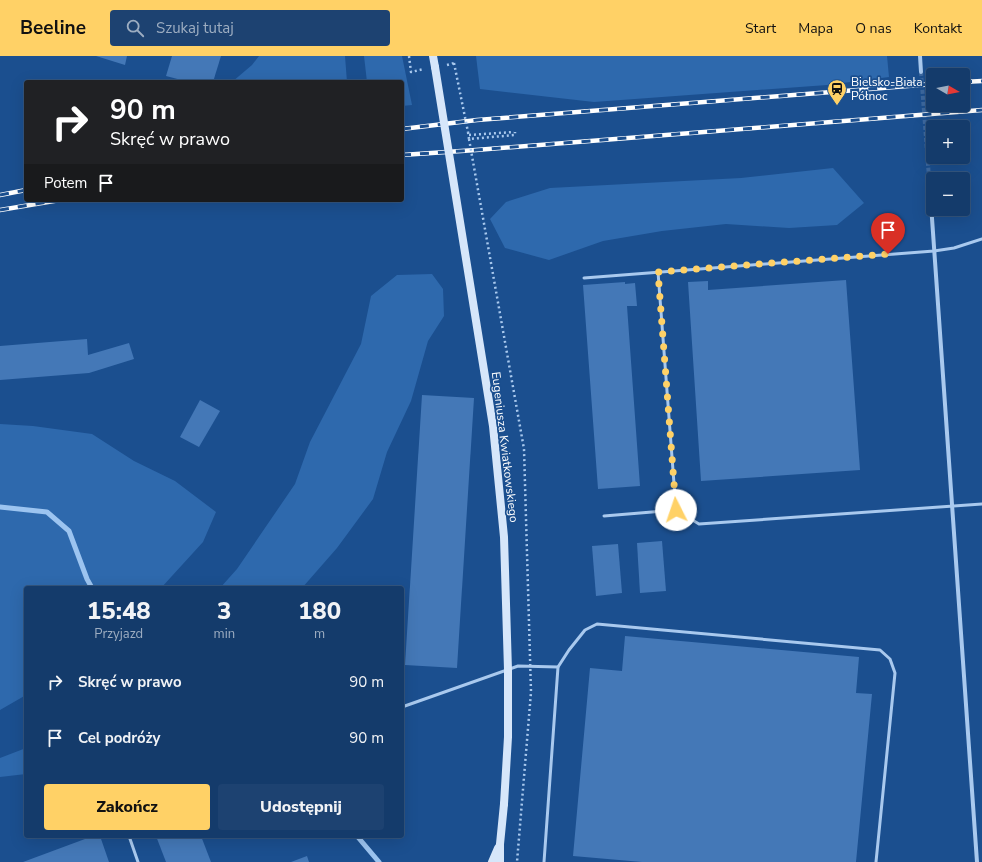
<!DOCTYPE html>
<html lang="pl">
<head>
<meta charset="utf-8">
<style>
  :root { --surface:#143b6b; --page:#1d4271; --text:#f1f3f6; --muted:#9dadc1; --line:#33557e; --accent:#ffd166 }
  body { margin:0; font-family:"Nunito Sans",sans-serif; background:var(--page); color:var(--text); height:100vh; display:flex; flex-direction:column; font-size:15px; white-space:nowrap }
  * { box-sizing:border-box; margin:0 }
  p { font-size:13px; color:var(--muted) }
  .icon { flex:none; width:22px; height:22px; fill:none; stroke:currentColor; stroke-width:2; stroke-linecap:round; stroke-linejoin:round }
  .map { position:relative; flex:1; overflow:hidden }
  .drawer { position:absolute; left:24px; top:530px; width:380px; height:252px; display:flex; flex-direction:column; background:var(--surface); border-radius:4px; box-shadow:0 4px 16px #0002,0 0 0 1px var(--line) }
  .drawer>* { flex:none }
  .top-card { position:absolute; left:24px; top:24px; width:380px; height:122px; border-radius:4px; box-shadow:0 4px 16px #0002,0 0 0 1px var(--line); background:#202124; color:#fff; overflow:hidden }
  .needle { width:26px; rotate:99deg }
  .tools { position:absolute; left:926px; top:12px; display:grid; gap:8px }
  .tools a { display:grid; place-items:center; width:44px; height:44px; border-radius:4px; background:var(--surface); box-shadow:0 4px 16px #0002,0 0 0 1px var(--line); font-size:20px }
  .pin { position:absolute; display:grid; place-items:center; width:34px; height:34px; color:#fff; margin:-41px -17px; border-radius:50% 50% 50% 0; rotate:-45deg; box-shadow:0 0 4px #0007 }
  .pin .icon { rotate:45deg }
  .me { position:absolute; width:44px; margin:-22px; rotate:356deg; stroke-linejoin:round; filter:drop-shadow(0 0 3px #0008) }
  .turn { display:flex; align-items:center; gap:14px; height:84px; padding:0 20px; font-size:18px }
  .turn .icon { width:52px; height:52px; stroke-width:2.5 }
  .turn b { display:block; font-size:28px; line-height:34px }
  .then { display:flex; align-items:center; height:38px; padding:0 20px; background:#0003; gap:8px; font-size:15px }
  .eta { display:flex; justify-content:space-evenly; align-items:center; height:68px; text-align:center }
  .eta b { font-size:24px; font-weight:800; line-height:28px }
  .primary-button { display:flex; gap:8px; margin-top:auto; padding:8px 20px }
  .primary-button a { flex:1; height:46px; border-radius:4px; background:var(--accent); color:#111; font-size:16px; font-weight:800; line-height:46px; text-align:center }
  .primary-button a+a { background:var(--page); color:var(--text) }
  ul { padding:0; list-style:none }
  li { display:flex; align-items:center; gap:12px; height:56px; padding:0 20px }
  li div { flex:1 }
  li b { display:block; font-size:15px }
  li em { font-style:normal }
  header { display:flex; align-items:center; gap:24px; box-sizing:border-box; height:56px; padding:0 20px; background:var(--accent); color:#111 }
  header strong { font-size:19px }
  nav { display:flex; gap:22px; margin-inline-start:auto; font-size:14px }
  .search { width:280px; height:36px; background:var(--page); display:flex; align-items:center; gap:10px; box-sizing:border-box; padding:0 14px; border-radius:4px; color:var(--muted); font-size:15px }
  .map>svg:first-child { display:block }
  .green { fill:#2e69ad }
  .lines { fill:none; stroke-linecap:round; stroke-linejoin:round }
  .stream { stroke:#9cc4f0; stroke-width:5 }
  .building { fill:#4478b7 }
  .street-tunnel { stroke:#3d69a0; stroke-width:4; stroke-dasharray:4 2; stroke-linecap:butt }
  .path { stroke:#a9c9ee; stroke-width:2.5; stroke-dasharray:2 3; stroke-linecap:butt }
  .lane { stroke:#a9c9ee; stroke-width:3 }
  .street { stroke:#a9c9ee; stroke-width:4 }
  .secondary { stroke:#d6e6fa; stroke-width:8 }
  .rail-casing { stroke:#fff; stroke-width:4.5 }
  .rail { stroke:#1b4f8f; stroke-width:3; stroke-dasharray:9; stroke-linecap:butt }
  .path-bridge { stroke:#a9c9ee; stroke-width:2.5; stroke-dasharray:2 3; stroke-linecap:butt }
  .secondary-bridge { stroke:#d6e6fa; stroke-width:8 }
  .route { stroke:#ffd166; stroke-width:7; stroke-dasharray:0 12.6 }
  .labels { text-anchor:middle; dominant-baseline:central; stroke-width:3.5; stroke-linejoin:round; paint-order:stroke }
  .poi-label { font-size:12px; fill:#fff; stroke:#1b4f8f; text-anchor:start }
  .street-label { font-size:12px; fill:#fff; stroke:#1b4f8f }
</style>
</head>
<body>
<header>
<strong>Beeline</strong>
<div class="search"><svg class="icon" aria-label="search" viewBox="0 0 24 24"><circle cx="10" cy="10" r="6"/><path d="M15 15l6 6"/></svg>Szukaj tutaj</div>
<nav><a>Start</a><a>Mapa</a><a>O nas</a><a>Kontakt</a></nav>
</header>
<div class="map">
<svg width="982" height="806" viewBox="0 0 982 806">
  <rect width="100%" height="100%" fill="#1b4f8f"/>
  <g class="green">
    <polygon points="259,0 345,0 347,26 232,26 252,9"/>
    <polygon points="364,0 402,0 412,49 402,50 402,26 367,26"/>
    <polygon points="476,0 887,0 889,21 827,29 594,46 480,33"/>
    <polygon points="833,112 864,147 837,169 789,172 726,168 662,175 603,185 549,204 505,192 490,163 506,146 550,132 741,122"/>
    <polygon points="432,218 443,233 444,260 428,285 411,345 387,396 373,443 337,492 302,532 220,532 237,513 295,428 310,386 361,288 371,240 397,219"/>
    <polygon points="0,368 33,370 92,378 134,405 175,425 216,456 203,486 161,532 26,532 26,639 0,654"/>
    <polygon points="26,692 26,718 0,721 0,702"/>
  </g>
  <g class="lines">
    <g class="stream">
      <polyline points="0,451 47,456 69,475 87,523 92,532"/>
      <polyline points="357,780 379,806"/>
    </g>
  </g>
  <g class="building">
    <polygon points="96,0 127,0 125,9"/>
    <polygon points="172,0 221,0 213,26 189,26 166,20"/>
    <polygon points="846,224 860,414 701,425 688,226 708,225 708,234"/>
    <polygon points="625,226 625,228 635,227 637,250 627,250 640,430 598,433 583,229"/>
    <polygon points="87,283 88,299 129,287 134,303 89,317 0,324 0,290"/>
    <polygon points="422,339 474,342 457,612 405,609"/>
    <polygon points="200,344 220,355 199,391 180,381"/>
    <polygon points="662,485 666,535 640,537 637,487"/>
    <polygon points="618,488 622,537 596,540 592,490"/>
    <polygon points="625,580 859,601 856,637 872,638 856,806 642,806 573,800 590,612 622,615"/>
    <polygon points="93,780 100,780 109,806 23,806"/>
    <polygon points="156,780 201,780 211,806 166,806"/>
    <polygon points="307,800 309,806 291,806"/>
  </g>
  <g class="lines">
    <polyline class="street-tunnel" points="921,16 931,148"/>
    <g class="path">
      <polyline points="409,0 411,16 424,13"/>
      <polyline points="447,9 454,7"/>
      <polyline points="468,76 469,83 515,79 515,76"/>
      <polyline points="469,79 514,76"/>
    </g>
    <g class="lane">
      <polyline points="658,216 676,454 699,468 982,448"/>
      <polyline points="584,222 934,195 954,192 982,183"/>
      <polyline points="604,460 676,454"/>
      <polyline points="402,651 518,610 558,611"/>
      <polyline points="129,780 138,806"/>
      <polyline points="544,806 558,611 569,594 585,574 597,568 880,594 890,603 895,617 876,806"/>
    </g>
    <g class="street">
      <polyline points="920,0 921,16"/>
      <polyline points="931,148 977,806"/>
    </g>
    <g class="secondary">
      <polyline points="433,0 435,11"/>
      <polyline points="492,806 498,792"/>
      <polyline points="500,806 500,788 504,748"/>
    </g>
    <defs>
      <g id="rail">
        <polyline points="963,26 982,25"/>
        <polyline points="402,73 477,64 933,28"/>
        <polyline points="402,99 476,94 982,54"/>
        <polyline points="0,139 26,134"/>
        <polyline points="0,154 60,144"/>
      </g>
    </defs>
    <use href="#rail" class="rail-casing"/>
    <use href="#rail" class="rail"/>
    <g class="path-bridge">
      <polyline points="454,7 468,76"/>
      <polyline points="469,83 524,393 531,636 517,806"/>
    </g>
    <polyline class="secondary-bridge" points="435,11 493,370 504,481 508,614 508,681 504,748"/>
  </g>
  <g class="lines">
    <polyline class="route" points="676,454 658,216 888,198"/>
  </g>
  <defs>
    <symbol id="station-pin" viewBox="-11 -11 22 30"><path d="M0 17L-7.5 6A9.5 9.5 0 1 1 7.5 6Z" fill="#ffd166" stroke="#1b4f8f"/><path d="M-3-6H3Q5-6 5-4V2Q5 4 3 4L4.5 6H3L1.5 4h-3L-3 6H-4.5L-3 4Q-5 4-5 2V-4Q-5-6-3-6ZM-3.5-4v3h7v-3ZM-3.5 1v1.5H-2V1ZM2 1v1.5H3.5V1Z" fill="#111"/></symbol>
  </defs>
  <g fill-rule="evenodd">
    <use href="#station-pin" x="826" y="22" width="22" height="30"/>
  </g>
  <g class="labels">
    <g class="poi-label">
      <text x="851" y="26">Bielsko-Biała<tspan x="851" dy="14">Północ</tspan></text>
    </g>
    <g class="street-label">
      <text transform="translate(505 391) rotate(83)">Eugeniusza Kwiatkowskiego</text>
    </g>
  </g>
</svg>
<div class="tools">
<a><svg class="needle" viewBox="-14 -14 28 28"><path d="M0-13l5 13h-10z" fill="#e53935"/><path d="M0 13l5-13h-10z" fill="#9dadc1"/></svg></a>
<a>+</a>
<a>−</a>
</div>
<div class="pin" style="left:888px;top:198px;background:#d93025"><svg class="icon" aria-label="arrive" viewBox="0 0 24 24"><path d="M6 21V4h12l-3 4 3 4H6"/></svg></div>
<svg class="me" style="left:676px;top:454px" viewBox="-20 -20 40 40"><circle r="19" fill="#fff"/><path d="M0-13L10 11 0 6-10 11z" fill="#ffd166"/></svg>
<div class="top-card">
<div class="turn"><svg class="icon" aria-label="right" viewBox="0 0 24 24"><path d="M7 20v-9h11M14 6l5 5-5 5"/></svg><div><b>90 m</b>Skręć w prawo</div></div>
<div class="then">Potem<svg class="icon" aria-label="arrive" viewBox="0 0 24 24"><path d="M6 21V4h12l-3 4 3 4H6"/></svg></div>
</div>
<section class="drawer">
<div class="eta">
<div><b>15:48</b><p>Przyjazd</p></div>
<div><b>3</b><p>min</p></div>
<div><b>180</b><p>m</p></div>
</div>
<ul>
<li><svg class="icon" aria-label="right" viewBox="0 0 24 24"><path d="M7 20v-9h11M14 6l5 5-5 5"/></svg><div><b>Skręć w prawo</b></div><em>90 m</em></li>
<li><svg class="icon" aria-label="arrive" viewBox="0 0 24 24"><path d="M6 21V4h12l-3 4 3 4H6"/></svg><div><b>Cel podróży</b></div><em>90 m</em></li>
</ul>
<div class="primary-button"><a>Zakończ</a><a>Udostępnij</a></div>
</section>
</div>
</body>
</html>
